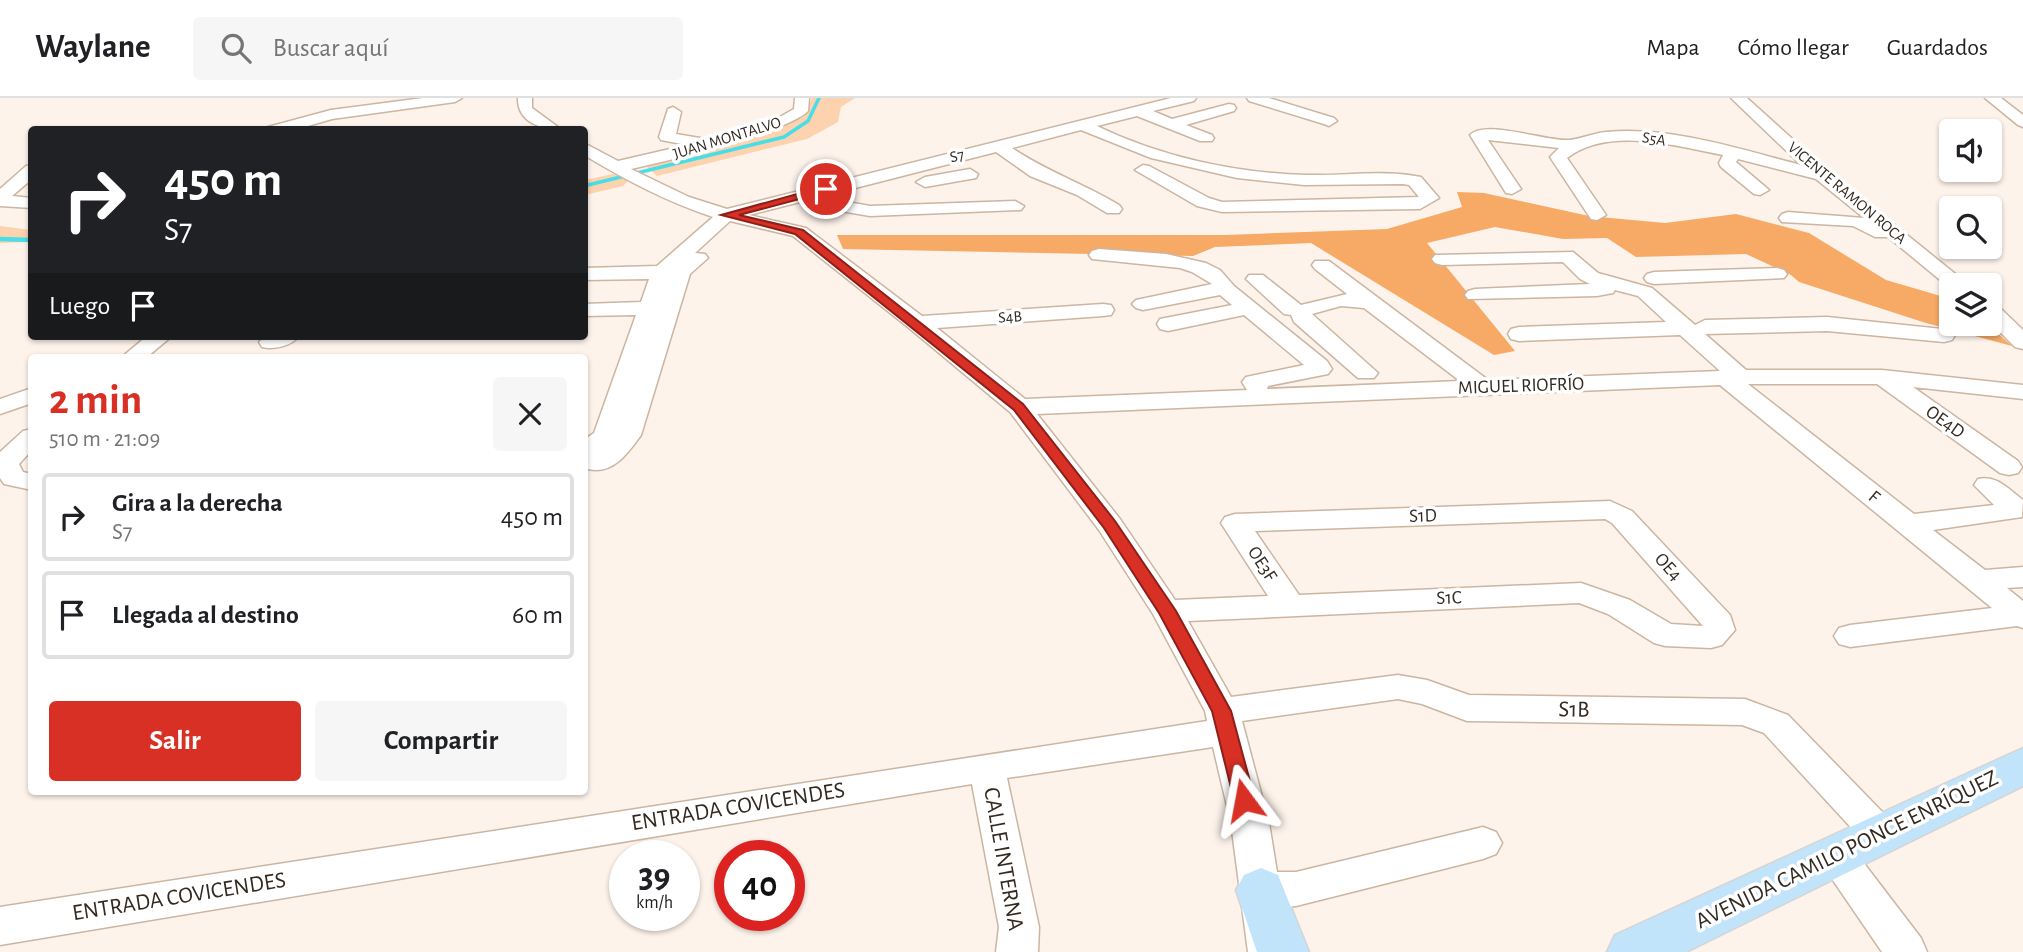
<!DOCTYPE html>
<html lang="es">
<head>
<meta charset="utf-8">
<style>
  :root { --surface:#fff; --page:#f6f6f6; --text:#202124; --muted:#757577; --line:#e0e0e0; --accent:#d93025 }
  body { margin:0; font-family:"Alegreya Sans",sans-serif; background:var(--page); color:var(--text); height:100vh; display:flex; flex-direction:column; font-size:26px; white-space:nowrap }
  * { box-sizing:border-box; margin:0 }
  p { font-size:23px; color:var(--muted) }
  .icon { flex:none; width:38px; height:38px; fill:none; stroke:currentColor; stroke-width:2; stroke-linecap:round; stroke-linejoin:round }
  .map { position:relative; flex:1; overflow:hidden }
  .details { position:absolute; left:28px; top:256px; width:560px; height:441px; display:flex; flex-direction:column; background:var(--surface); border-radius:7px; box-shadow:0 2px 5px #0004 }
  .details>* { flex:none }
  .guide { position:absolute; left:28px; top:28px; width:560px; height:214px; border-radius:7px; box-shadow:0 2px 5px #0004; background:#202124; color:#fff; overflow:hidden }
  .tools { position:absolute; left:1939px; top:21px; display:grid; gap:14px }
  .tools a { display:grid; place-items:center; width:63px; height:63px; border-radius:7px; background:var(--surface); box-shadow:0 2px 5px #0004; font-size:35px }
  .speed { position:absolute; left:609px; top:742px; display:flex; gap:14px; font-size:35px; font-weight:700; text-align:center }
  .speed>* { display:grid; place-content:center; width:91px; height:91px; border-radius:50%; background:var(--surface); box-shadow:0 2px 5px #0004; line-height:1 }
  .speed small { font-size:18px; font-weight:400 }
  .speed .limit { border:10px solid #d22; background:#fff; color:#111 }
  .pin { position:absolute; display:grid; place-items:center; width:60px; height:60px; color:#fff; margin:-30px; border:4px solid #fff; border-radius:50%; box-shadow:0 2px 7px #0007 }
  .me { position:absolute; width:77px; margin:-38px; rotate:347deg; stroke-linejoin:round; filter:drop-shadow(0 0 5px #0008) }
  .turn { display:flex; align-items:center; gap:24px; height:147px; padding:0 21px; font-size:32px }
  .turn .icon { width:91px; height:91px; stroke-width:2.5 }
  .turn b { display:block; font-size:49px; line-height:60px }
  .then { display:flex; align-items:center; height:66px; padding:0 21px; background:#0003; gap:14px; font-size:26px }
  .round { display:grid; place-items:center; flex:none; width:74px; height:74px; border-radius:7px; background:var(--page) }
  .head { display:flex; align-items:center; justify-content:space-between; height:119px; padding:0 21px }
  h1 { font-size:42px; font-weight:700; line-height:52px; color:var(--accent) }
  .cta { display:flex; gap:14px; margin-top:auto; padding:14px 21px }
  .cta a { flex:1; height:80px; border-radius:7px; background:var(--accent); color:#fff; font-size:28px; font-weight:700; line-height:80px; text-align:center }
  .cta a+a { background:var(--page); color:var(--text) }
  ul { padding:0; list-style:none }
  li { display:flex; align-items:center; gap:21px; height:88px; margin:0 14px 10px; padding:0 7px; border:4px solid var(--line); border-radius:7px }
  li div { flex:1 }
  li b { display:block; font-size:26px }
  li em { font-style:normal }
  header { display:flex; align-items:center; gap:42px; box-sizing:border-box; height:98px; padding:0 35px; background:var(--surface); border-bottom:2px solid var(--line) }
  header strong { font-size:33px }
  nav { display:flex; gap:38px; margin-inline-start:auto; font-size:24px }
  .search { width:490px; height:63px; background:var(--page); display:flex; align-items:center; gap:18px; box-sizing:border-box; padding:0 24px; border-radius:7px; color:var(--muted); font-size:26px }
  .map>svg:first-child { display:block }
  .green { fill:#fdd2ae }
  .forest { fill:#f7aa66 }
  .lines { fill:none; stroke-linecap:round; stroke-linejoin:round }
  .stream-far1 { stroke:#47dee8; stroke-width:3.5 }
  .stream { stroke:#47dee8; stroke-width:4.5 }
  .minor-casing { stroke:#ccb5a1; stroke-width:3 }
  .major-casing { stroke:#d6d4d3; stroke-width:3 }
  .minor { fill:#fff; fill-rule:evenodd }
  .major { fill:#c1e4fb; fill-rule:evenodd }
  .route { fill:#d93025; stroke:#8d1f18; stroke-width:2 }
  .labels { text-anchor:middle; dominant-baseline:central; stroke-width:7; stroke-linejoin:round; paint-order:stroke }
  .far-street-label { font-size:16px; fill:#322921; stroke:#fff }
  .street-label { font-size:19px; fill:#322921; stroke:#fff }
  .near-street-label { font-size:23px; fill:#322921; stroke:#fff }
</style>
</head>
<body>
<header>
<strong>Waylane</strong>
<div class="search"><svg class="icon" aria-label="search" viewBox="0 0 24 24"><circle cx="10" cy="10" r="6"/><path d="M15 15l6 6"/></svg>Buscar aquí</div>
<nav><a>Mapa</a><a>Cómo llegar</a><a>Guardados</a></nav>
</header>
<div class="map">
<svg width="2023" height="854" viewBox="0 0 2023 854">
  <rect width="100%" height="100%" fill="#fdf3eb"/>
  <g class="green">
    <path d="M812 0H855L841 9 838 24 807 41 657 78 644 66C697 52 754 42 804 19Z"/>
    <polygon points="613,76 629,82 623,88 585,97 585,82"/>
    <polygon points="0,128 31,132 31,144 0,145"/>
  </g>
  <polygon class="forest" points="1457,94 1484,95 1589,118 1665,125 1736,116 1809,135 1886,182 1951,201 1951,226 1987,226 2012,248 1926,225 1799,184 1791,177 1746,156 1636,159 1607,140 1563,141 1495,129 1427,145 1515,253 1494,257 1311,145 1215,149 1193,158 843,151 837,137 1226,137 1387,131 1462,109"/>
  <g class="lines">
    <polyline class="stream-far1" points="584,88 784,39 808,23 819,0"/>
    <polyline class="stream" points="0,141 32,142"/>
    <defs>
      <g id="minor">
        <polygon points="423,0 462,0 455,4 332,21 294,32 267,32 268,29 331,12"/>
        <path d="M518 0H532V10L562 32C542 32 517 24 518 0Z"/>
        <path d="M795 0H809L808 13C790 33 663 64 631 71L689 99 727 111 1171 0H1196L1194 3 1153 13 1172 21 1229 6 1234 7 1236 10 1234 13 1186 27 1212 37 1214 40 1212 43H1200L1137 18 1097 28C1161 59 1235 75 1307 77 1343 78 1380 72 1415 78L1421 79 1439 100 1420 111 1222 114 1197 108 1135 72 1143 67 1149 68 1209 100 1222 104 1419 99 1409 87 1403 86 1304 87 1237 80 1151 60 1081 32 1012 50C1047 74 1083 85 1119 107L1122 111 1119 115H1107L1077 97 1030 78 996 54 820 99 870 108 1015 103 1024 108 1021 112 870 118 817 109 800 104 749 117 806 130 922 218 1103 206 1111 207 1114 212 1111 217 1103 218 937 230 1025 301 1247 292 1242 284 1246 279 1304 267 1244 217 1168 233 1160 231 1157 226 1160 221 1232 207 1220 197 1143 212 1136 210 1132 206 1136 202 1212 186 1192 174 1180 170 1092 161 1089 157 1092 153 1099 151 1166 156 1206 165 1220 172 1234 188 1327 263 1332 271 1328 276 1268 288 1267 291 1460 283 1364 210 1341 208 1312 216 1378 275 1374 280H1358L1294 224 1291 217 1284 216 1246 181 1249 177H1263L1301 207 1347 196 1315 171 1312 167 1315 163H1329L1488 282 1720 273 1680 237 1519 243 1511 241 1508 236 1511 231 1519 229 1666 224 1638 198 1615 192 1613 195 1597 198 1468 201 1465 197 1468 193 1475 191 1590 186 1580 181 1563 164 1442 167 1435 165 1432 161 1435 157 1573 154 1598 175 1652 190 1695 227 1705 222 1827 219 1952 232 1955 237 1952 242 1944 244 1827 233 1705 236 1746 272H1882L2023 287V301L1913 289 2018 363 2022 369 2018 375 2009 377 2000 375 1877 286H1748L1914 416 1994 407 1974 387 1978 381C1997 377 2008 391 2023 402L2022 419 1933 432 1985 472 2023 469V489L2007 490 2023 503V530L2017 528 1850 549 1839 546 1834 538 1839 530 1850 527 1992 510 1720 287 1037 316 1120 421 1175 502 1268 498 1221 425 1225 419 1235 416 1610 403 1632 413 1730 517 1735 532 1722 547 1711 550 1665 548 1654 545 1608 516 1579 505 1188 523 1231 599 1398 577 1427 582 1469 597 1745 601 1788 617 1894 726 1900 737 1894 748 1881 753 1868 748 1764 635 1742 627 1467 623 1422 606 1398 601 1242 623 1269 725 1277 774H1296L1483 729 1496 734 1502 745 1496 756 1483 761 1296 808 1282 809 1290 854H1248L1231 725 1213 649 1007 680 1039 829 1038 854H996L999 829 972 686 0 847V809L1207 623 1205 613 1153 516 1099 432 1010 314 909 230 793 138 730 123 695 155 705 156 708 160 690 176 641 337C628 355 613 377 588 371L584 366V342L594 335 636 217 584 218V206L641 204 649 181 584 182V170L657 168 713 119C667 104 626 82 584 57V45L618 63 687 47 661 42 659 39 668 11 673 9 681 14 676 36 706 41 778 20 794 11ZM1605 421 1612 425 1703 528 1671 526 1630 502 1581 485 1299 497 1255 433Z"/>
        <polygon points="1247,0 1269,0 1334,20 1337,23 1329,28 1324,26 1249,3"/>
        <path d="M1731 0H1747L1828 73 1969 187H1951V191L1888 139H1875L1853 128 1782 124 1779 120 1782 116 1788 114 1864 120 1816 81 1738 61 1736 64 1769 92 1760 97 1754 96 1721 69 1719 65 1723 57C1675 48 1609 28 1567 60L1606 117 1597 122 1591 121 1550 59 1559 50 1488 42 1521 91 1512 96 1506 95 1470 37C1486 21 1547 44 1569 42 1581 41 1594 35 1606 34 1670 28 1739 51 1801 67Z"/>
        <polygon points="1985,0 2001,0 2023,17 2023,29 2018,27"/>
        <polygon points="32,67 32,81 12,98 32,100 32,110 0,108 0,91 26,68"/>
        <polygon points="970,71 978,76 976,80 925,89 916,84 925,79"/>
        <polygon points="1777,170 1784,172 1787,176 1784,180 1654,186 1647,184 1644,180 1647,176 1654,174"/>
        <polygon points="1990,207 1998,208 2023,232 2023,251 2015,249 1990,224"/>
        <polygon points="147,238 172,238 147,259 122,259"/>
        <path d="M266 238H299C292 248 273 252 262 249L259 244Z"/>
        <polygon points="32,290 32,305 0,316 0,301"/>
        <polygon points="32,331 32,352 19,366 23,374 32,376 32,392 4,386 0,380 0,354 23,333"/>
        <polygon points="1836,742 1850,747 1921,840 1927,854 1882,854 1817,759 1822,747"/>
      </g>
      <g id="major">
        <polygon points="2023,650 2023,688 1686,854 1607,854 1615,837"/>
        <polygon points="1261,770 1278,777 1309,854 1257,854 1236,792 1244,777"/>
      </g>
    </defs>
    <use href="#minor" class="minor-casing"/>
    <use href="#major" class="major-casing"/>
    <use href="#minor" class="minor"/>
    <use href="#major" class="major"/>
  </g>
  <polygon class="route" points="826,88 831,91 830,93 739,117 803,132 1023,306 1115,423 1176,513 1231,613 1255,702 1252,708 1244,711 1237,708 1234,702 1212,613 1159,515 1104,430 1014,312 795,136 721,117"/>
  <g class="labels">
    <g class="far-street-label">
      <text transform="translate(727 40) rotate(-17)">JUAN MONTALVO</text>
      <text transform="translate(1654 41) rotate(9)">S5A</text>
      <text transform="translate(957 58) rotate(-14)">S7</text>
      <text transform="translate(1847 95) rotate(40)">VICENTE RAMON ROCA</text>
      <text transform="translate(1010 219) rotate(-4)">S4B</text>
    </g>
    <g class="street-label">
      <text transform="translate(1521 288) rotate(-2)">MIGUEL RIOFRÍO</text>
      <text transform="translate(1945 324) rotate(35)">OE4D</text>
      <text transform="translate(1874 399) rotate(39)">F</text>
      <text transform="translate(1423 418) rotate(-2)">S1D</text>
      <text transform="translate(1262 466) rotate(57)">OE3F</text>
      <text transform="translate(1668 469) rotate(48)">OE4</text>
      <text transform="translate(1449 500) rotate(-2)">S1C</text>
    </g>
    <g class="near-street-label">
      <text transform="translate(1574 612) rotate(1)">S1B</text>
      <text transform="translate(738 709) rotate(-9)">ENTRADA COVICENDES</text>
      <text transform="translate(1847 752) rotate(-26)">AVENIDA CAMILO PONCE ENRÍQUEZ</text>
      <text transform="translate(1003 761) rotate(80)">CALLE INTERNA</text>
      <text transform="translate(179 799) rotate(-9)">ENTRADA COVICENDES</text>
    </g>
  </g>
</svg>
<div class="tools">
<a><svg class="icon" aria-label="sound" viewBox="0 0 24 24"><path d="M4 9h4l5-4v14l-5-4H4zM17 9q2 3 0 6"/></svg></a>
<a><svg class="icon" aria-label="search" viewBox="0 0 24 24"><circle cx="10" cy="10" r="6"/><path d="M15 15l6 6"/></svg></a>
<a><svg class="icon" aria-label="layers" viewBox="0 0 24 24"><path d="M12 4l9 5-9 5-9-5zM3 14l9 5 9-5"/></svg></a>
</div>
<div class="speed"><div>39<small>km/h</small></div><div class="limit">40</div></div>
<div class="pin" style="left:826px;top:91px;background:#d93025"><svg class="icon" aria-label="arrive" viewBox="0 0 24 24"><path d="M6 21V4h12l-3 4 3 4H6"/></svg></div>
<svg class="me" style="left:1244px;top:702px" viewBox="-20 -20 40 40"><path d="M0-17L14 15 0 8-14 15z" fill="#d93025" stroke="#fff" stroke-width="4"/></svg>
<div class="guide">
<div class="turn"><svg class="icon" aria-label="right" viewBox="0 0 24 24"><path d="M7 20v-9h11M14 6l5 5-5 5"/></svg><div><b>450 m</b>S7</div></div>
<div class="then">Luego<svg class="icon" aria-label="arrive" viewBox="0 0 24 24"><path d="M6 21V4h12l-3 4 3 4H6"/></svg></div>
</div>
<section class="details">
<div class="head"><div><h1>2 min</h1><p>510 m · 21:09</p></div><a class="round"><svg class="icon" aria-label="close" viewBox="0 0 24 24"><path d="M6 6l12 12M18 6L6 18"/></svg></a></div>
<ul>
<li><svg class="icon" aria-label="right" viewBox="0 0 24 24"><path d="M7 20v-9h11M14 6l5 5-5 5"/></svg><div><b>Gira a la derecha</b><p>S7</p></div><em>450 m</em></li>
<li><svg class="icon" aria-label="arrive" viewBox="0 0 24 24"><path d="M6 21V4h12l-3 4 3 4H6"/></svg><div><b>Llegada al destino</b></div><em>60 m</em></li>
</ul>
<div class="cta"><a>Salir</a><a>Compartir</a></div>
</section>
</div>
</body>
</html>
